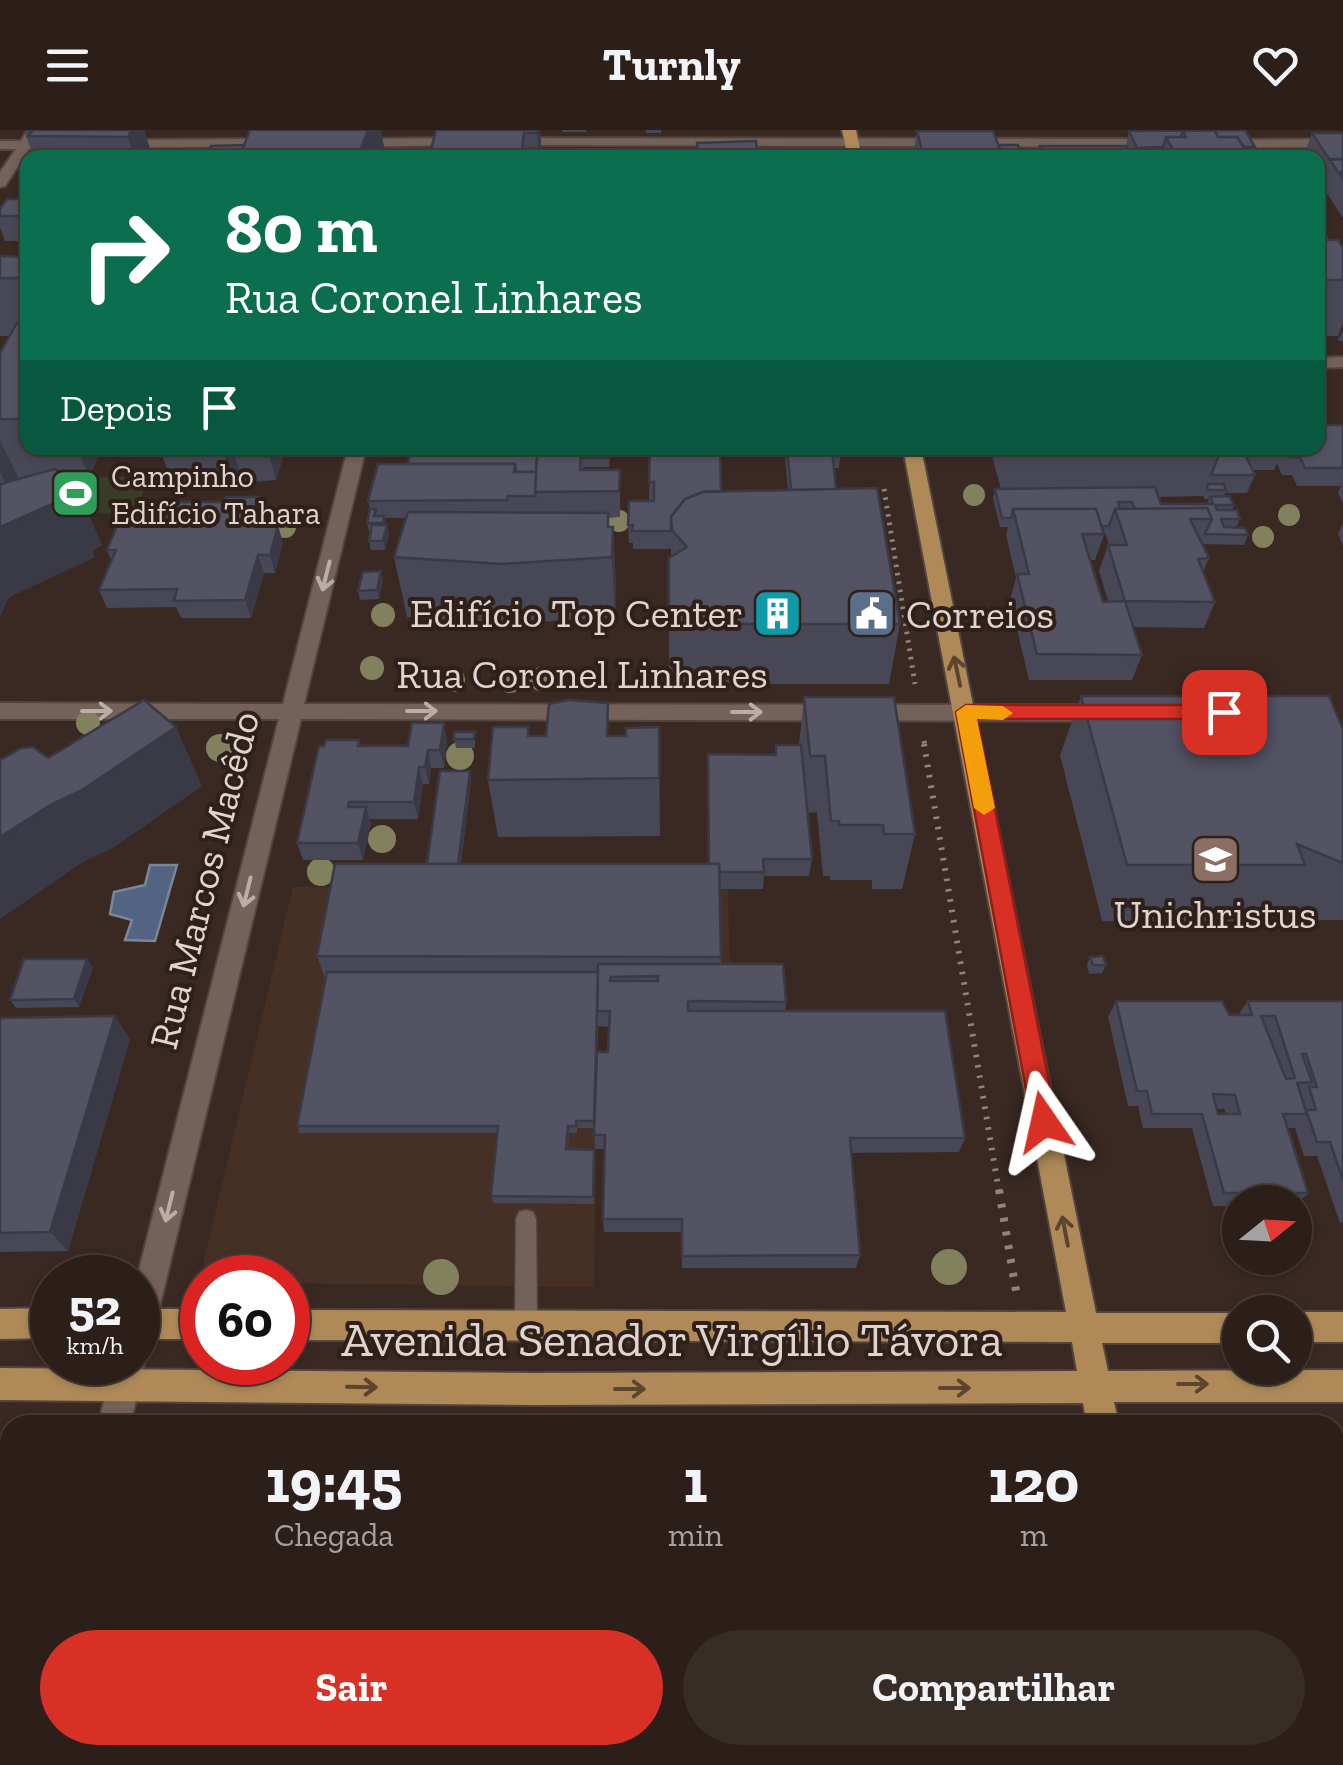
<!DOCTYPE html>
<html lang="pt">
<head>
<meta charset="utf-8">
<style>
  :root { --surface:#2c1f1a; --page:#382c27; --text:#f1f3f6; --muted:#a6a2a2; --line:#483d39; --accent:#d93025 }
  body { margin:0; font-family:"Zilla Slab",serif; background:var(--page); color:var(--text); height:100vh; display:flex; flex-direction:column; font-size:38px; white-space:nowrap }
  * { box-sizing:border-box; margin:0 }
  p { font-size:32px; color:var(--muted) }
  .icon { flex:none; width:55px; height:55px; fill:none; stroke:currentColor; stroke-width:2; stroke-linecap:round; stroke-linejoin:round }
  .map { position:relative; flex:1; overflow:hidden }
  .sheet { position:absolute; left:0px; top:1285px; width:1345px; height:350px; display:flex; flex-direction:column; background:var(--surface); border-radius:30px 30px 0 0; box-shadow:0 2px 8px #0004,0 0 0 2px var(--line) }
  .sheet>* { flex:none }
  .hud { position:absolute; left:20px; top:20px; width:1305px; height:305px; border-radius:20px; box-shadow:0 2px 8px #0004,0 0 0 2px var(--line); background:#0b6e4f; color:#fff; overflow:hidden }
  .needle { width:65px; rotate:72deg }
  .buttons { position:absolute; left:1222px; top:1055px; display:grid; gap:20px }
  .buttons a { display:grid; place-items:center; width:90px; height:90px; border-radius:50%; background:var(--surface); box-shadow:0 2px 8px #0004,0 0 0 2px var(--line); font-size:50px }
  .speed { position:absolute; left:30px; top:1125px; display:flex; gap:20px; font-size:50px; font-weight:700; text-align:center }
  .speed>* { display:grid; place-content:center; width:130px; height:130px; border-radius:50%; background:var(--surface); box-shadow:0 2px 8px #0004,0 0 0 2px var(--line); line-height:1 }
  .speed small { font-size:25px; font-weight:400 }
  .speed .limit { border:15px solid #d22; background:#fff; color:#111 }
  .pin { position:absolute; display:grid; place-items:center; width:85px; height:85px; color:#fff; margin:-42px; border-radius:20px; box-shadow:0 5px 15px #0006 }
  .me { position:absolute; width:110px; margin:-55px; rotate:349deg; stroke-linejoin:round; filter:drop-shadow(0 0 8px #0008) }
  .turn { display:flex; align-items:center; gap:35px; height:210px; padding:0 40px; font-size:45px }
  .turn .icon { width:130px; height:130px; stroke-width:2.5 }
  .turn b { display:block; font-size:70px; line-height:85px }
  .then { display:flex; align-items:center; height:95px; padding:0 40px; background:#0003; gap:20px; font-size:38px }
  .eta { display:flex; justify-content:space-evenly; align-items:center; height:170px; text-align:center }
  .eta b { font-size:60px; font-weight:700; line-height:70px }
  .primary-button { display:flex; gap:20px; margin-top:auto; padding:20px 40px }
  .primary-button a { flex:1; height:115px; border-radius:60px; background:var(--accent); color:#fff; font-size:40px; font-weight:700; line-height:115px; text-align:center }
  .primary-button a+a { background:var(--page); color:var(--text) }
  header { display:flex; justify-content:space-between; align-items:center; height:130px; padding:0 40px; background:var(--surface); font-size:45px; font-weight:700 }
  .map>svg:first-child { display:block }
  .built { fill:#463026 }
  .green { fill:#393d28 }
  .water { fill:#526481; stroke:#7c8699; stroke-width:2.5 }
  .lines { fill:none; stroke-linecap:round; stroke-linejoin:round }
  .lane-casing { stroke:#52443f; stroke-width:3 }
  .street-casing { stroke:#52443f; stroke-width:4 }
  .primary-casing { stroke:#52443f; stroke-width:4 }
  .path-far2 { stroke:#90827d; stroke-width:5; stroke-dasharray:2.5 6; stroke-linecap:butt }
  .path-far1 { stroke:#90827d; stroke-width:6; stroke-dasharray:2.5 8; stroke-linecap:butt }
  .path { stroke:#90827d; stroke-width:8; stroke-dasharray:4 10; stroke-linecap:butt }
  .lane { fill:#746159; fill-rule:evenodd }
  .street { fill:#746159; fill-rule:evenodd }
  .primary { fill:#af8a58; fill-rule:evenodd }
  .tree { fill:#82815d }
  .wall { fill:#474756; fill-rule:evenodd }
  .shaded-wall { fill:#3a3a46 }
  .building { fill:#535364; stroke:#3a3a46; stroke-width:2.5; fill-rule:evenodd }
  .oneway { stroke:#baaca6 }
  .oneway2 { stroke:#5c452f }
  .route { fill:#d93025; stroke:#8d1f18; stroke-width:2.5 }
  .slow { fill:#f59e0b }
  .labels { text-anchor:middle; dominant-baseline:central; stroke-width:8; stroke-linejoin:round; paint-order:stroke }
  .far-poi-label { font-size:32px; fill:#dfd4d0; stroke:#2f2019; text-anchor:start }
  .poi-label { font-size:40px; fill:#dfd4d0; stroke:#2f2019; text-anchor:end }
  .street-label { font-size:40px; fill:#dfd4d0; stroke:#2f2019 }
  .near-street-label { font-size:48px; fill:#dfd4d0; stroke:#2f2019 }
</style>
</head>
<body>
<header><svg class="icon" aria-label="menu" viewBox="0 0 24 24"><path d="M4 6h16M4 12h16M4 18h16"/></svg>Turnly<svg class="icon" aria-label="heart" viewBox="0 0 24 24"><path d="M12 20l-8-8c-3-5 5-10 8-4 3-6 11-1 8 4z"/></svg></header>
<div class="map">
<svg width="1343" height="1635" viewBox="0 0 1343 1635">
  <rect width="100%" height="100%" fill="#3a2923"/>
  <g class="built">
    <polygon points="293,757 728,758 730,852 598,853 594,1157 288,1153 288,1148 211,1147 203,1134"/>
    <polygon points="0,1355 10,1361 10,1451 0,1488"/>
  </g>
  <polygon class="green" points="18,347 149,347 135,383 0,384"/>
  <polygon class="water" points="150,735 177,735 155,811 125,810 132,790 110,784 114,762 145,755"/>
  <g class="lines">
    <defs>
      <polygon id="lane" points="526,1080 533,1082 536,1089 537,1198 534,1205 526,1208 518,1205 515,1198 516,1089 519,1082"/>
      <g id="street">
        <polygon points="25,4 35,4 35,10 60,10 67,14 60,18 29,19 5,56 0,57 0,42 16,19 0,19 0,11 21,11"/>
        <polygon points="465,8 470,9 470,15 350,17 343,13 350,9"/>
        <polygon points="510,8 1160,9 1167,13 1160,17 505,15 505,9"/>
        <polygon points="275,9 282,13 280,16 115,18 108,14 115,10"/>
        <polygon points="1343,9 1343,17 1220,18 1213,14 1220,10"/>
        <polygon points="1318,102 1323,103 1343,135 1343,153 1338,151 1318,118"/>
        <polygon points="1343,227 1343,237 1318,238 1318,228"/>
        <polygon points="348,318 366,318 304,574 1108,575 1119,583 1108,591 301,589 153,1204 149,1215 138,1219 137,1148 279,589 0,589 0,573 283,574"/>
        <polygon points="138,1220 145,1232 130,1295 98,1295 114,1232 138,1232"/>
        <polygon points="10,1624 10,1625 46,1625 44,1635 8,1635"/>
      </g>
      <g id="primary">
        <polygon points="842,0 856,0 862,28 848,28"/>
        <polygon points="903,318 921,318 1096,1183 1240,1183 1240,1213 1102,1213 1108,1241 1343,1240 1343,1272 1114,1272 1119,1295 1087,1295 1083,1273 533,1275 0,1270 0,1238 533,1243 1077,1241 1072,1212 288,1210 288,1180 1066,1182"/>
        <polygon points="52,1178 52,1208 0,1209 0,1179"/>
        <rect x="138" y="1179" width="64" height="30"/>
        <polygon points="1294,1182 1343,1182 1343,1212 1295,1212"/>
        <polygon points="1149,1625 1185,1625 1187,1635 1151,1635"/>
      </g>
    </defs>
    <use href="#lane" class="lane-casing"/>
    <use href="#street" class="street-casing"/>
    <use href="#primary" class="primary-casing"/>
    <g class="path-far2">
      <polyline points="884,359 915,554"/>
      <polyline points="924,611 925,616"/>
    </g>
    <polyline class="path-far1" points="924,614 999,1062"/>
    <g class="path">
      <polyline points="999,1060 1016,1161"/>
      <polyline points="1093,1625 1095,1635"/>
    </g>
    <use href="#lane" class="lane"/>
    <use href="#street" class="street"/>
    <use href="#primary" class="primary"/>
  </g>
  <g class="tree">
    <circle cx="974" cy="365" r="11"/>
    <circle cx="1289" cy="385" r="11"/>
    <circle cx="619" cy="391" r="11"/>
    <circle cx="285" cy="397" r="11"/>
    <circle cx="1263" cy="407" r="11"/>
    <circle cx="383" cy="485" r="12"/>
    <circle cx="372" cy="538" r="12"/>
    <circle cx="541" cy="549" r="12"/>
    <circle cx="453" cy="550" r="12"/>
    <circle cx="510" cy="551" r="12"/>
    <circle cx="88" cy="593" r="12"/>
    <circle cx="220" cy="618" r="14"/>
    <circle cx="460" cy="626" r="14"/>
    <circle cx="382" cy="709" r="14"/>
    <circle cx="321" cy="742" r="14"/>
    <circle cx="949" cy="1137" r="18"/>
    <circle cx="441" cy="1147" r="18"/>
  </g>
  <g class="wall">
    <polygon points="24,0 144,0 153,28 34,28"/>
    <polygon points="540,0 542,28 429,28"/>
    <polygon points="562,0 586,0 586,2 563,2"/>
    <rect x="646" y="0" width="15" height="3"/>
    <polygon points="1245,0 1255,17 1252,28 1045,28 1126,16 1129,1"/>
    <polygon points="917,1 999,15 1022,28 913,28"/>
    <polygon points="1312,3 1343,3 1343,88 1321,54 1322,53 1318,49 1318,28 1303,27"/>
    <polygon points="1040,16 1045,28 1038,28"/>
    <polygon points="28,60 28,111 5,111 0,98 0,79 23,69"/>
    <polygon points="1318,110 1343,118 1343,194 1338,206 1318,206"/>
    <polygon points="0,126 28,127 28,318 134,318 130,326 98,327 89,347 66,347 102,415 92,421 95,427 9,467 0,486 0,223 10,206 0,206"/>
    <polygon points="1343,200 1343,212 1338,210"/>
    <path d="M1343 295V373L1338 363 1341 356H1297L1292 345H1282L1277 333 1274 340H1252L1255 345 1247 363H1225L1224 366 1234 375 1232 380 1240 389 1236 398 1248 405 1244 415 1202 414 1209 428 1203 442 1215 472 1204 498 1133 497 1142 525 1132 550H1029L1010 470 1016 448 1006 405 1008 397H1000L993 368 995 359H1001L990 318H1318ZM1203 366 1205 369H1209L1207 374H1161L1158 367ZM1104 405H1106L1109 415H1108L1099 441 1108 471 1103 472 1090 430H1095Z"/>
    <polygon points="159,318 290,318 289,324 283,327 276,350 243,353 235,357 172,352"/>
    <polygon points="611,318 609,337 583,337 583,340 620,340 620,387 608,388 609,397 613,397 616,458 615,487 510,494 407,487 394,427 406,388 385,388 389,404 385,420 371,420 369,411 370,402 369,402 367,393 370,379 368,371 408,334"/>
    <polygon points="636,318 720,318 721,361 788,360 784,318 841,318 839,338 834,338 836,359 900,494 889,554 669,554 669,428 671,426 671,419 633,419 633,413 629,413 628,395 654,371 654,370 649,370 650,327 636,327"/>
    <polygon points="144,384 264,385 261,396 283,413 275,443 264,443 251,488 181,488 176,477 107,478 99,460 111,430 107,420 143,388 144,392 147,392"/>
    <polygon points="1342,395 1343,395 1343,416 1338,404"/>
    <polygon points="383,450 379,469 360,470 358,461"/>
    <polygon points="1081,566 1343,599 1343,790 1308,790 1278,777 1270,791 1102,791 1060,625"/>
    <path d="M804 567 915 704 902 759H872V750H830V746H823L817 682 807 683 812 729 809 746H764L763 759H720L721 834 786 872 785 881 965 1008 959 1022 851 1023 860 1125 856 1138H682V1102H604L603 1089 605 1019H595L594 998H577V1003H569L568 1019 594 1027V1074L493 1073 491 1066 497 1003H300L297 996 325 848 317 826 427 734 471 650 461 734H708V624L775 625 776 615H799ZM598 896 609 897 608 922H597Z"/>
    <polygon points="528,597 529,606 626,606 659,597 660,706 498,707 488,650"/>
    <polygon points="475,602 475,618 456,618 454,609"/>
    <polygon points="359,610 361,616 408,616 447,611 444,638 431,638 429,654 423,654 418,689 369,689 371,694 363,730 303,730 297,713 324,616"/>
    <polygon points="1090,827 1106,835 1102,843 1089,844 1087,835"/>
    <polygon points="93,837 79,877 16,878 10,870"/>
    <path d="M1116 871 1238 885 1248 871H1343V1092L1340 1093 1317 1026H1304L1295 998H1287L1308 1063 1295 1076V1072H1240V1076H1213L1192 998H1143L1138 976H1128L1108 887ZM1217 979H1224L1226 984H1218Z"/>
    <polygon points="0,888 130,909 68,1121 0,1122"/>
    <polygon points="1307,1625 1335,1625 1343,1635 1310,1635"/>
  </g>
  <g class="shaded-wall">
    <polygon points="131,0 144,0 153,28 134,28 128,7"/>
    <polygon points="368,0 381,0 386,28 357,28"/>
    <polygon points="537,0 540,0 542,28 539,28"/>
    <polygon points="0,310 18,347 10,362 0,342"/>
    <polygon points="77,318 94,318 98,327 89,347"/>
    <polygon points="223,318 232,318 243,353 235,357"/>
    <polygon points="267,318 290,318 289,324 283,327 276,350"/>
    <polygon points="76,355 102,415 92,421 95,427 9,467 0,486 0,397"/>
    <polygon points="259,367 264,385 255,414 249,396"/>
    <polygon points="384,386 389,404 385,420 383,411 385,401 383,393"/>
    <polygon points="278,395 283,413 275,443 270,425"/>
    <polygon points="613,397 616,458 615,487 612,427"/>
    <polygon points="258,425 264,443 251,488 245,470"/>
    <polygon points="381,441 383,450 379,469 377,460"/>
    <polygon points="444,593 447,611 444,638 440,620"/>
    <polygon points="176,597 202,656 113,718 83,732 0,789 0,707"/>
    <polygon points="428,620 431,638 429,654 425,637"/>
    <polygon points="419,637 423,654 418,689 414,672"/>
    <polygon points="470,641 471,650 459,747 457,739"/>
    <polygon points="366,677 371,694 363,730 358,713"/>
    <polygon points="87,829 93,837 79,877 74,869"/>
    <polygon points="115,886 130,909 68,1121 50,1102"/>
    <polygon points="335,1625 348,1625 347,1635 334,1635"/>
  </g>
  <g class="building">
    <polygon points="24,0 131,0 128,7 28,6 33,0"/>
    <polygon points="250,0 368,0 357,28 239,28"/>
    <polygon points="436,0 537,0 537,3 524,3 522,19 535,18 534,28 429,28"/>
    <polygon points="1215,0 1218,7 1237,7 1250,27 1177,27 1166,7 1186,7 1183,1"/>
    <polygon points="1215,0 1183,1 1181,7 1166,7 1163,17 1137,18 1129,1 1245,0 1255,17 1244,17 1237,7 1218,7"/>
    <polygon points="917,1 993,1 1003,28 924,28"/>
    <polygon points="1312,3 1343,3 1343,29 1329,29"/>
    <polygon points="756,11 757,20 802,19 803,28 690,28 690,22 697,22 697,13"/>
    <polygon points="244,15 239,28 206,26 211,16"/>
    <polygon points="999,15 1018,15 1022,28 1003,28"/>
    <polygon points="1040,16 1126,16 1132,28 1045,28"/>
    <polygon points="671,24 671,28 609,28 609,25"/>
    <polygon points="1343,29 1343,42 1340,43 1343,44 1343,49 1330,30"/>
    <polygon points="7,69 28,69 28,86 0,86 0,79"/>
    <polygon points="1318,110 1338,110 1343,118 1343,150 1318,150"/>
    <polygon points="0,126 28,127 28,148 0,148"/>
    <polygon points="17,193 28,193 28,202 18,203 28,203 28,289 0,289 0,223"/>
    <polygon points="1318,295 1343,295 1343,338 1305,338 1300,327 1290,327 1285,318 1318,318"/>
    <polygon points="411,318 538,318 536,342 516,342 515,334 408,334"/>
    <polygon points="538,318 581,318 580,340 620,340 619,361 534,362"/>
    <polygon points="581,318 610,318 609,328 582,328"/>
    <polygon points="650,318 720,318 721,361 703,362 685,369 671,387 671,401 632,401 633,395 628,395 629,371 654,371 654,352 649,352"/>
    <polygon points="787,318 841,318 841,320 832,320 836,359 791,360"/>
    <polygon points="1222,318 1280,318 1282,322 1244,322 1255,345 1211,345"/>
    <polygon points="378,334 515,334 514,342 536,342 535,366 508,366 507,370 368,371"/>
    <polygon points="55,339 76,355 62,362 68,367 0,397 0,355 7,352"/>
    <polygon points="1208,354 1224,354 1226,360 1208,360 1207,357"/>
    <polygon points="1155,357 1161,374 1213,374 1210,367 1229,366 1234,375 1215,375 1217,380 1237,380 1240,389 1221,389 1224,397 1245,398 1248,405 1205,404 1212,389 1207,378 1135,379 1132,372 1118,372 1120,379 1115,379 1109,396 1101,396 1096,379 1013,379 1011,388 1002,388 995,359"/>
    <polygon points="877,358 900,494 669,494 669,428 687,417 672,400 671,387 685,369 703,362"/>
    <polygon points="226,367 259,367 249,396 278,395 270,425 258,425 245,470 174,471 177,459 99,460 116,420 107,420 120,388 143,388 141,392 218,392 220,384 144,384 149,372 224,372"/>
    <polygon points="1207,378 1212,389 1190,389 1209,428 1198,429 1215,472 1125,471 1108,415 1127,415 1115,379"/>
    <polygon points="370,379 376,379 374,386 384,386 383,393 367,393"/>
    <polygon points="1013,379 1096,379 1104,404 1082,404 1103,472 1125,471 1142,525 1037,524 1017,444 1029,444"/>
    <polygon points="408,382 608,383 608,397 613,397 612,427 502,434 394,427"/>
    <polygon points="372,395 387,395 383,411 369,411"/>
    <polygon points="381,441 377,460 358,461 363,442"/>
    <polygon points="1081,566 1329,566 1343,599 1343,733 1297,714 1305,735 1127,735"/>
    <polygon points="804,567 894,567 915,704 884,704 883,695 839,695 839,691 831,691 825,626 810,626"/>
    <polygon points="144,570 176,597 82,660 50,675 0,707 0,630 22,618 33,617 48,628"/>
    <polygon points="568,570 608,573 607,606 626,606 626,598 659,597 659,648 488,650 493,597 528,597 528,606 546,606 549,574"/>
    <polygon points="412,593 444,593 440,620 428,620 425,637 419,637 414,672 349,672 348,677 366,677 358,713 297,713 319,616 324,616 326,610 359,610 358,616 408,616"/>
    <polygon points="454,602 475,602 474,609 454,609"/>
    <polygon points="776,615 801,615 812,729 763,729 764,742 719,742 719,734 709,734 708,624 776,625"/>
    <polygon points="440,641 470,641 458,734 427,734"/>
    <polygon points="335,734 719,734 721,827 317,826"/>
    <polygon points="1103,826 1106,835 1093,835 1090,827"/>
    <polygon points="24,829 87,829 74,869 10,870"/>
    <path d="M598 834H783L786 872 691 871 688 872V881H945L965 1008H850L860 1125 682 1126V1089H603L605 1005H594L597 922H608L610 881H597ZM658 846V851H610L611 847Z"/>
    <polygon points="327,842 598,842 594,991 576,991 576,996 568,996 566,1019 594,1020 593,1067 491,1066 498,996 297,996"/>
    <path d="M1116 871H1222L1229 885H1252L1248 871H1343V1050L1330 1012H1317L1306 980H1316L1309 957H1317L1306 924H1302L1312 952 1297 953 1307 984H1283L1308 1063H1224L1202 984H1152L1147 961H1137ZM1261 886H1275L1295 948 1286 949ZM1213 964 1235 965 1240 984H1218Z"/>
    <polygon points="115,886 50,1102 0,1103 0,888"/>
    <polygon points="1335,1341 1343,1341 1343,1635 1335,1635 1333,1625 1335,1625"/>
    <polygon points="108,1625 335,1625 334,1635 100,1635"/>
    <polygon points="371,1625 391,1625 390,1635 370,1635"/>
    <polygon points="619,1625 1048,1625 1053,1635 619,1635"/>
  </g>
  <defs><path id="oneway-shaft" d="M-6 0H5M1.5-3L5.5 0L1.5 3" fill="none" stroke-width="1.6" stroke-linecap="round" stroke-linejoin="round" transform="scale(2.5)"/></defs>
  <g class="oneway">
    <use href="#oneway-shaft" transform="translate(326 446) rotate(104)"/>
    <use href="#oneway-shaft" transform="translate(97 581)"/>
    <use href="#oneway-shaft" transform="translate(422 581)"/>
    <use href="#oneway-shaft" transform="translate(747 582)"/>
    <use href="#oneway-shaft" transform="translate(247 762) rotate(104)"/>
    <use href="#oneway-shaft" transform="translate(169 1077) rotate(104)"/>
  </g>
  <g class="oneway2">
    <use href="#oneway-shaft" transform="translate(957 541) rotate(-102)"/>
    <use href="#oneway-shaft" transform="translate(1065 1101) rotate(-101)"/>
    <use href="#oneway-shaft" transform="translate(1193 1254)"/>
    <use href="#oneway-shaft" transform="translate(362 1257) rotate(1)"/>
    <use href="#oneway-shaft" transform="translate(955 1258)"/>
    <use href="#oneway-shaft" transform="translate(630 1259)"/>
  </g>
  <polygon class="route" points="966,575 1224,575 1233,582 1224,589 977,589 1057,992 1053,999 1044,1003 1035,999 1032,992 956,582"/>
  <polygon class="slow" points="966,575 1003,576 1013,583 1003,590 977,589 995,678 984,685 974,678 956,582"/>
  <defs>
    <symbol id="stadium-square" viewBox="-11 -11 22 22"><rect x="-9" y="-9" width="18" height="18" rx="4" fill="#2e9e5b" stroke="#2f2019"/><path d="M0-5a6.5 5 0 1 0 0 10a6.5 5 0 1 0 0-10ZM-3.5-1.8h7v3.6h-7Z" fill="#fff"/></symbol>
    <symbol id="building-square" viewBox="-11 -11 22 22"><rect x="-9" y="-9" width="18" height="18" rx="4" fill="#0f9aa8" stroke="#2f2019"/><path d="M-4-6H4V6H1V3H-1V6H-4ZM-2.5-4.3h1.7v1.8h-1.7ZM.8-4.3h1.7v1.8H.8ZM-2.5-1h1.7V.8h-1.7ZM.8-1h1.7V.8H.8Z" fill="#fff"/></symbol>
    <symbol id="civic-square" viewBox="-11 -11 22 22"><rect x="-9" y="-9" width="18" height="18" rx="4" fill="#5c6f8a" stroke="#2f2019"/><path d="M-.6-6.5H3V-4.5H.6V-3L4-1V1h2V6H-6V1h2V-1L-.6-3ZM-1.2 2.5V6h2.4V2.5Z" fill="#fff"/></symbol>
    <symbol id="university-square" viewBox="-11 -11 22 22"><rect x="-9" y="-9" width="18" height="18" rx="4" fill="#8d6e63" stroke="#2f2019"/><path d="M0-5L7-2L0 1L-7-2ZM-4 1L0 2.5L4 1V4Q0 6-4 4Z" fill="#fff"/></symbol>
  </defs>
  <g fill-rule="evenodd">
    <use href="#stadium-square" x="48" y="336" width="55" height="55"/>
    <use href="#building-square" x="750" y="456" width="55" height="55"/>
    <use href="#civic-square" x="844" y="456" width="55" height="55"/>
    <use href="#university-square" x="1188" y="702" width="55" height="55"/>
  </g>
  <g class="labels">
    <g class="far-poi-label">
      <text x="111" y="346">Campinho<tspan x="111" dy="37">Edifício Tahara</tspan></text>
    </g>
    <g class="poi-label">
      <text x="743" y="483">Edifício Top Center</text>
      <text x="906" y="484" text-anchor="start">Correios</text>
      <text x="1215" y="784" text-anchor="middle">Unichristus</text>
    </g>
    <g class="street-label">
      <text x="582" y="544">Rua Coronel Linhares</text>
      <text transform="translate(204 750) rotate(-76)">Rua Marcos Macêdo</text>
    </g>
    <g class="near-street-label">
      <text x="672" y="1209">Avenida Senador Virgílio Távora</text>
    </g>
  </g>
</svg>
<div class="buttons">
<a><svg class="needle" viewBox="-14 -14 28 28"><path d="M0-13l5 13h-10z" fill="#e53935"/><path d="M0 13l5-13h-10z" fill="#a6a2a2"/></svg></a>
<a><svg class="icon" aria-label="search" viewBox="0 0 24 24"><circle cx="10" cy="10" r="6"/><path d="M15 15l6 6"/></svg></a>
</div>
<div class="speed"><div>52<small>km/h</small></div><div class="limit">60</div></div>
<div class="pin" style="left:1224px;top:582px;background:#d93025"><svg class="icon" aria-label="arrive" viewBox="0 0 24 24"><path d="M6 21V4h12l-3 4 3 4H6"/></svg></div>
<svg class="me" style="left:1044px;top:992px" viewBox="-20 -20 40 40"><path d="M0-17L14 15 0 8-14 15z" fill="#d93025" stroke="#fff" stroke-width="4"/></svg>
<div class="hud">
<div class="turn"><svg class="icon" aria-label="right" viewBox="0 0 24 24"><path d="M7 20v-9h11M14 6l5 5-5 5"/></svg><div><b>80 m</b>Rua Coronel Linhares</div></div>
<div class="then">Depois<svg class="icon" aria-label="arrive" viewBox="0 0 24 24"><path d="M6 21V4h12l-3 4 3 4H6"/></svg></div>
</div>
<section class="sheet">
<div class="eta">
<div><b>19:45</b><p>Chegada</p></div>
<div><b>1</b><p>min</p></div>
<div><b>120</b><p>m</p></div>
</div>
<div class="primary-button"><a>Sair</a><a>Compartilhar</a></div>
</section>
</div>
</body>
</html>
